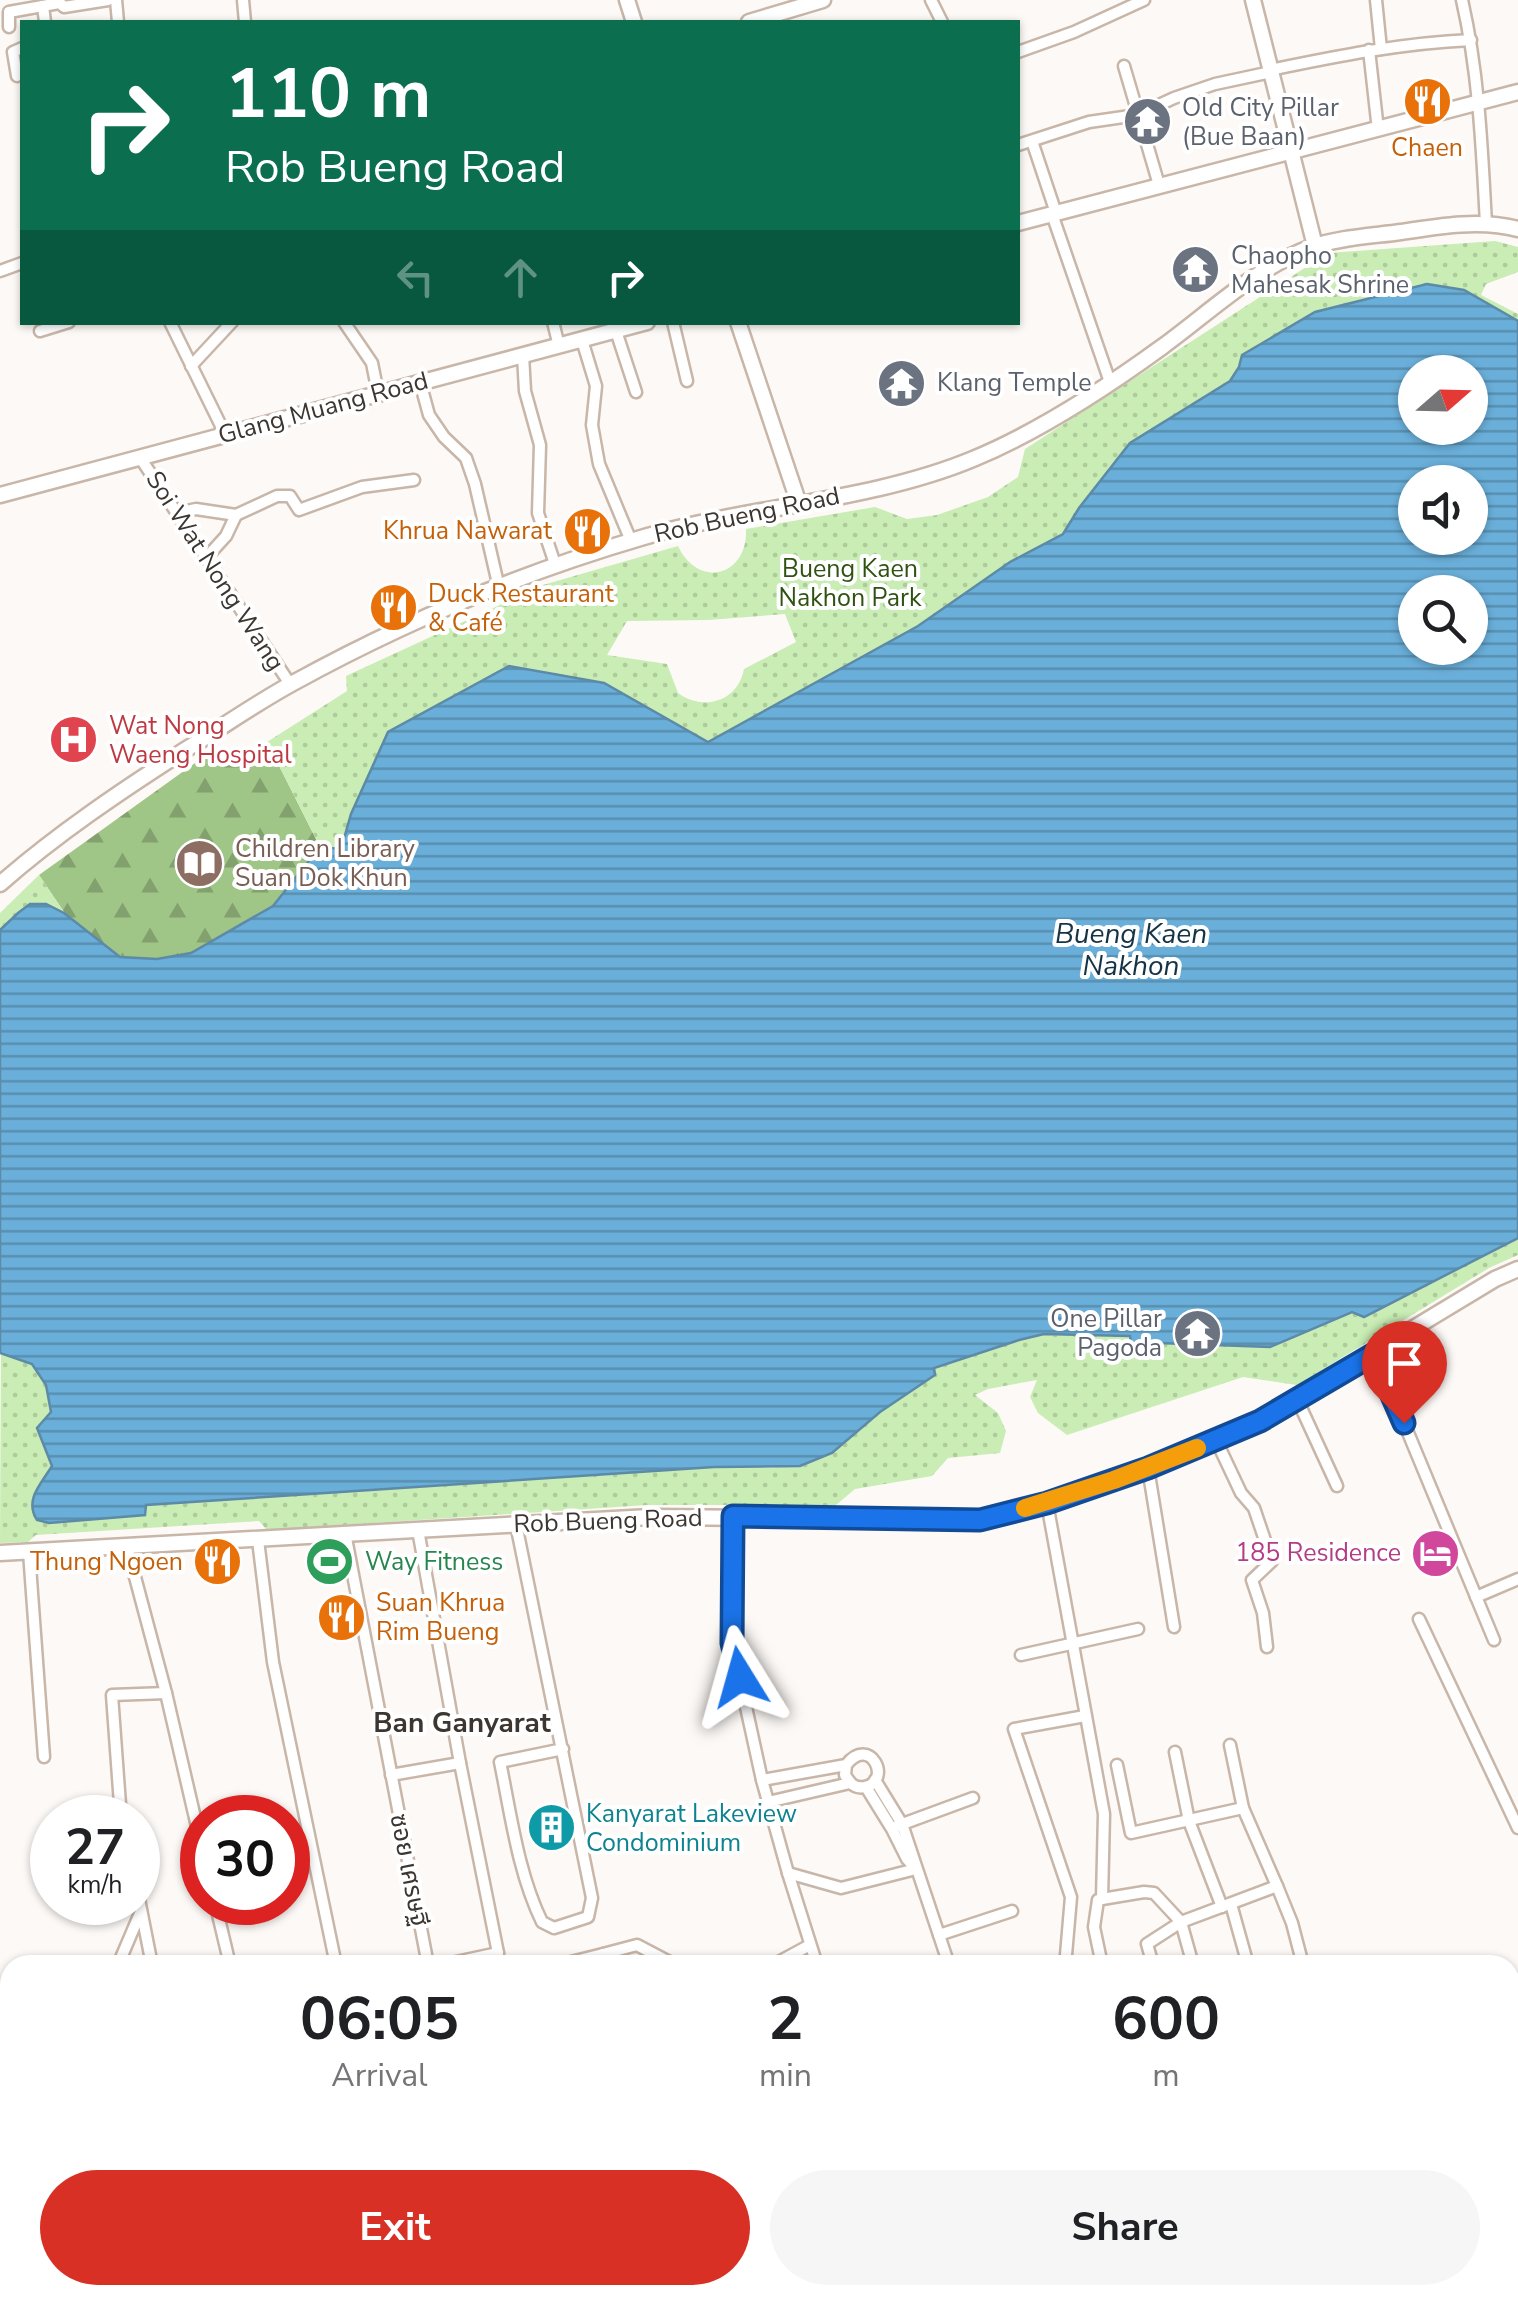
<!DOCTYPE html>
<html lang="en">
<head>
<meta charset="utf-8">
<style>
  :root { --surface:#fff; --page:#f6f6f6; --text:#202124; --muted:#757577; --accent:#d93025 }
  body { margin:0; font-family:"Nunito Sans","Noto Sans Thai",sans-serif; background:var(--page); color:var(--text); height:100vh; display:flex; flex-direction:column; font-size:38px; white-space:nowrap }
  * { box-sizing:border-box; margin:0 }
  p { font-size:32px; color:var(--muted) }
  .icon { flex:none; width:55px; height:55px; fill:none; stroke:currentColor; stroke-width:2; stroke-linecap:round; stroke-linejoin:round }
  .map { position:relative; flex:1; overflow:hidden }
  .drawer { position:absolute; left:0px; top:1955px; width:1520px; height:350px; display:flex; flex-direction:column; background:var(--surface); border-radius:30px 30px 0 0; box-shadow:0 2px 8px #0004 }
  .drawer>* { flex:none }
  .top-card { position:absolute; left:20px; top:20px; width:1000px; height:305px; border-radius:0px; box-shadow:0 2px 8px #0004; background:#0b6e4f; color:#fff; overflow:hidden }
  .needle { width:65px; rotate:70deg }
  .buttons { position:absolute; left:1398px; top:355px; display:grid; gap:20px }
  .buttons a { display:grid; place-items:center; width:90px; height:90px; border-radius:50%; background:var(--surface); box-shadow:0 2px 8px #0004; font-size:50px }
  .speed { position:absolute; left:30px; top:1795px; display:flex; gap:20px; font-size:50px; font-weight:700; text-align:center }
  .speed>* { display:grid; place-content:center; width:130px; height:130px; border-radius:50%; background:var(--surface); box-shadow:0 2px 8px #0004; line-height:1 }
  .speed small { font-size:25px; font-weight:400 }
  .speed .limit { border:15px solid #d22; background:#fff; color:#111 }
  .pin { position:absolute; display:grid; place-items:center; width:85px; height:85px; color:#fff; margin:-102px -42px; border-radius:50% 50% 50% 0; rotate:-45deg; box-shadow:0 0 10px #0007 }
  .pin .icon { rotate:45deg }
  .me { position:absolute; width:110px; margin:-55px; rotate:352deg; stroke-linejoin:round; filter:drop-shadow(0 0 8px #0008) }
  .turn { display:flex; align-items:center; gap:35px; height:210px; padding:0 40px; font-size:45px }
  .turn .icon { width:130px; height:130px; stroke-width:2.5 }
  .turn b { display:block; font-size:70px; line-height:85px }
  .lanes { display:flex; align-items:center; height:95px; padding:0 40px; background:#0003; justify-content:center; gap:50px; direction:ltr }
  .lanes .off { opacity:.35 }
  .eta { display:flex; justify-content:space-evenly; align-items:center; height:170px; text-align:center }
  .eta b { font-size:60px; font-weight:700; line-height:70px }
  .action { display:flex; gap:20px; margin-top:auto; padding:20px 40px }
  .action a { flex:1; height:115px; border-radius:60px; background:var(--accent); color:#fff; font-size:40px; font-weight:700; line-height:115px; text-align:center }
  .action a+a { background:var(--page); color:var(--text) }
  .map>svg:first-child { display:block }
  .forest { fill:url(#forest-firs) }
  .park { fill:url(#park-dots); fill-rule:evenodd }
  .water { fill:url(#water-rules); stroke:#5c8aa7; stroke-width:2.5; fill-rule:evenodd }
  .lines { fill:none; stroke-linecap:round; stroke-linejoin:round }
  .street-casing { stroke:#c8b6a9; stroke-width:15 }
  .secondary-casing { stroke:#c8b6a9; stroke-width:19 }
  .street { stroke:#fff; stroke-width:10 }
  .secondary { stroke:#fff; stroke-width:14 }
  .route-casing { stroke:#114b97; stroke-width:25 }
  .route { stroke:#1a73e8; stroke-width:18 }
  .slow { stroke:#f59e0b; stroke-width:18 }
  .labels { text-anchor:middle; dominant-baseline:central; stroke-width:8; stroke-linejoin:round; paint-order:stroke }
  .worship-label { font-size:25px; fill:#5b616d; stroke:#fff; text-anchor:start }
  .food-label { font-size:25px; fill:#c56008; stroke:#fff; text-anchor:end }
  .street-label { font-size:25px; fill:#3c3530; stroke:#fff }
  .park-label { font-size:25px; fill:#2f5212; stroke:#fff }
  .health-label { font-size:25px; fill:#be3a42; stroke:#fff; text-anchor:start }
  .education-label { font-size:25px; fill:#785e54; stroke:#fff; text-anchor:start }
  .hotel-label { font-size:25px; fill:#b23c85; stroke:#fff; text-anchor:end }
  .leisure-label { font-size:25px; fill:#27864d; stroke:#fff; text-anchor:start }
  .culture-label { font-size:25px; fill:#0d838f; stroke:#fff; text-anchor:start }
  .water-label { font-size:28px; font-style:italic; fill:#143446; stroke:#fff }
  .neighbourhood-label { font-size:28px; font-weight:bold; fill:#3c3530; stroke:#fff }
</style>
</head>
<body>
<div class="map">
<svg width="1518" height="2305" viewBox="0 0 1518 2305">
  <defs>
    <pattern id="forest-firs" width="22" height="20" patternUnits="userSpaceOnUse" patternTransform="scale(2.5)"><rect width="22" height="20" fill="#9fc587"/><path d="M5 1l3.5 6h-7zM16 11l3.5 6h-7z" fill="#83a16f"/></pattern>
    <pattern id="park-dots" width="8" height="8" patternUnits="userSpaceOnUse" patternTransform="scale(2.5)"><rect width="8" height="8" fill="#c9edb4"/><path d="M2 2h.1M6 6h.1" fill="none" stroke="#aecc9b" stroke-width="1.8" stroke-linecap="round"/></pattern>
    <pattern id="water-rules" width="6" height="5" patternUnits="userSpaceOnUse" patternTransform="scale(2.5)"><rect width="6" height="5" fill="#6aafda"/><path d="M0 2.5h6" fill="none" stroke="#588fb1"/></pattern>
  </defs>
  <rect width="100%" height="100%" fill="#fdf9f6"/>
  <polygon class="forest" points="267,742 320,847 273,906 191,953 157,959 120,957 64,912 39,875 202,758 232,764"/>
  <g class="park">
    <path d="M1495 241 1518 247V272L1486 284 1481 295 1518 314V321L1464 290 1427 284 1315 313 1242 355 1239 367 1230 381 1131 443 1079 508 1063 534 1010 562 918 626 707 742 604 683 509 666 388 732 351 814 341 850 320 847 267 742 347 691 346 676 543 585 678 546C698 589 748 577 746 529L875 507 907 519 937 515 988 497 1018 477 1025 449 1328 253ZM785 614 796 642 744 669C738 701 704 712 678 693L667 664 607 655 627 621 708 620Z"/>
    <polygon points="39,875 64,912 46,904 18,913 0,930 0,913"/>
    <polygon points="1518,1238 1518,1255 1489,1268 1297,1385 1243,1377 1067,1435 1038,1413 1030,1397 1037,1380 988,1389 975,1395 998,1413 1006,1431 1000,1453 948,1458 932,1476 855,1489 836,1505 647,1505 267,1530 259,1521 36,1535 28,1542 0,1543 1,1353 32,1364 46,1385 51,1412 37,1428 52,1466 41,1522 49,1523 145,1515 146,1505 714,1467 773,1468 832,1453 933,1368 1019,1340 1044,1334 1131,1336 1132,1342 1270,1347 1352,1312 1364,1317"/>
  </g>
  <path class="water" d="M1427 284 1464 290 1518 321V1238L1364 1317 1352 1312 1270 1347 1131 1342 1130 1336 1044 1334 1019 1340 934 1368 935 1375 880 1412 832 1453 800 1466 714 1467 146 1505 145 1515 49 1523 37 1520C24 1500 41 1484 52 1466L37 1428 51 1412 46 1385 32 1364 0 1353V930L18 913 30 904H46L64 913 120 957 157 959 191 953 273 906 320 847 341 849 351 814 388 732 509 666 604 683 708 742 918 626 1010 562 1063 534 1079 508 1130 443 1230 381 1239 367 1242 355 1315 312ZM1415 372H1470V428H1415ZM1415 482H1470V538H1415ZM1415 592H1470V648H1415Z"/>
  <g class="lines">
    <defs>
      <g id="street">
        <polyline points="116,0 118,22"/>
        <polyline points="243,0 245,22"/>
        <polyline points="931,0 942,22"/>
        <polyline points="1376,0 1381,49"/>
        <path d="M1462 0C1479 74 1482 149 1486 224"/>
        <polyline points="58,1 64,7 108,0"/>
        <polyline points="43,6 45,22"/>
        <polyline points="9,27 9,12 59,3"/>
        <polyline points="1369,50 1378,130"/>
        <polyline points="1018,52 1074,32 1144,0"/>
        <polyline points="1124,66 1159,185"/>
        <path d="M1270 70C1337 56 1403 43 1471 40"/>
        <polyline points="17,76 13,52 22,48"/>
        <polyline points="1032,141 1056,213"/>
        <polyline points="1018,145 1089,122 1137,115 1174,98 1215,84 1271,72"/>
        <polyline points="1052,214 1110,382"/>
        <polyline points="0,271 22,263"/>
        <polyline points="170,322 225,434"/>
        <polyline points="344,322 372,363 378,393"/>
        <polyline points="553,322 559,346"/>
        <polyline points="673,322 687,381"/>
        <polyline points="40,331 69,322"/>
        <polyline points="616,331 636,392"/>
        <polyline points="582,340 596,386 592,425 599,464 631,541"/>
        <polyline points="523,355 525,391 540,445 538,513 556,567"/>
        <polyline points="191,366 232,322"/>
        <polyline points="420,382 429,415 444,437 466,458 475,484 499,588"/>
        <polyline points="141,459 290,684"/>
        <polyline points="177,513 196,509 236,515 277,496 290,496 299,510 362,487 414,480"/>
        <polyline points="206,558 226,536 236,515"/>
        <polyline points="1375,1353 1494,1640"/>
        <polyline points="1297,1399 1337,1486"/>
        <polyline points="1216,1440 1241,1493 1254,1508 1272,1561 1252,1580 1263,1613 1267,1647"/>
        <polyline points="1148,1468 1174,1627"/>
        <polyline points="1047,1503 1104,1814 1102,1899 1098,1900 1094,1927 1102,1965"/>
        <polyline points="733,1516 732,1643 762,1780 788,1873 817,1965"/>
        <path d="M516 1524 592 1898 588 1917 554 1928 542 1922C518 1873 511 1815 500 1762L563 1749"/>
        <polyline points="418,1530 460,1763 498,1953 493,1965"/>
        <polyline points="345,1533 428,1965"/>
        <polyline points="258,1540 273,1662 336,1965"/>
        <polyline points="127,1547 166,1693 202,1848"/>
        <polyline points="29,1552 44,1757"/>
        <polyline points="1476,1597 1518,1579"/>
        <polyline points="1419,1619 1518,1828"/>
        <polyline points="1021,1655 1138,1629"/>
        <polyline points="1230,1745 1243,1808 1277,1886"/>
        <polyline points="1175,1752 1189,1821 1222,1907"/>
        <polyline points="1117,1765 1131,1833 1243,1808"/>
        <polyline points="391,1775 460,1763"/>
        <path d="M762 1780 846 1765C870 1734 893 1781 865 1787 854 1789 850 1783 845 1775L846 1765"/>
        <polyline points="875,1780 902,1824 949,1965"/>
        <polyline points="866,1787 892,1829 907,1859 915,1868"/>
        <polyline points="768,1802 850,1783"/>
        <polyline points="121,1818 112,1695 166,1693"/>
        <polyline points="897,1826 973,1798"/>
        <polyline points="788,1873 841,1888 916,1869"/>
        <polyline points="138,1894 152,1965"/>
        <polyline points="1102,1899 1144,1892 1154,1893 1181,1922 1277,1886 1292,1923 1303,1965"/>
        <polyline points="215,1902 230,1965"/>
        <polyline points="1231,1904 1248,1965"/>
        <polyline points="939,1935 1012,1911"/>
        <polyline points="1066,1955 1071,1897 1014,1729 1085,1716"/>
        <polyline points="118,1965 141,1911"/>
        <polyline points="442,1965 498,1953"/>
        <polyline points="568,1965 571,1962 603,1954"/>
        <polyline points="607,1965 603,1954 637,1945 675,1965"/>
        <polyline points="773,1965 810,1945"/>
        <polyline points="1153,1965 1147,1944 1181,1922 1193,1965"/>
        <polyline points="1510,2078 1518,2076"/>
        <polyline points="1510,2102 1518,2084"/>
        <polyline points="1510,2109 1518,2119"/>
        <polyline points="0,2150 10,2176"/>
        <polyline points="0,2292 10,2290"/>
        <polyline points="88,2295 89,2305"/>
        <polyline points="170,2295 189,2305"/>
        <polyline points="270,2295 272,2305"/>
        <polyline points="330,2295 334,2305"/>
        <polyline points="413,2295 416,2305"/>
        <polyline points="494,2295 496,2301"/>
        <polyline points="668,2295 672,2305"/>
        <polyline points="735,2295 739,2305"/>
        <polyline points="816,2295 821,2305"/>
        <polyline points="898,2295 902,2305"/>
        <polyline points="968,2295 972,2305"/>
        <polyline points="1081,2295 1087,2305"/>
        <polyline points="1168,2297 1171,2295"/>
        <polyline points="1480,2305 1482,2295"/>
      </g>
      <g id="secondary">
        <polyline points="627,0 634,22"/>
        <polyline points="1253,0 1315,246"/>
        <polyline points="749,22 823,0"/>
        <polyline points="1018,223 1518,92"/>
        <polyline points="738,322 799,504"/>
        <polyline points="0,495 647,322"/>
        <path d="M0 884C57 834 121 791 185 750 221 728 256 703 293 683 402 623 524 572 644 537 750 506 872 501 973 459 1036 433 1107 387 1162 347 1210 312 1253 270 1309 248 1335 238 1372 236 1401 232 1439 226 1481 219 1518 229"/>
        <polyline points="0,1553 650,1517 980,1520 1047,1503 1080,1492 1148,1468 1260,1421 1495,1279 1518,1269"/>
      </g>
    </defs>
    <use href="#street" class="street-casing"/>
    <use href="#secondary" class="secondary-casing"/>
    <use href="#street" class="street"/>
    <use href="#secondary" class="secondary"/>
  </g>
  <g class="lines">
    <defs>
      <polyline id="route" points="740,1677 732,1643 733,1516 980,1520 1047,1503 1148,1468 1260,1421 1374,1354 1404,1423"/>
    </defs>
    <use href="#route" class="route-casing"/>
    <use href="#route" class="route"/>
    <polyline class="slow" points="1025,1508 1114,1480 1197,1448"/>
  </g>
  <defs>
    <symbol id="restaurant-disc" viewBox="-11 -11 22 22"><circle r="9.5" fill="#e8710a" stroke="#fff"/><path d="M-5-6h1v4h1v-4h1v4h1v-4h1v5L-1.5 .5V6h-2V.5L-5-1ZM5-6V6H3V1.5H1.5Q1.5-4 5-6Z" fill="#fff"/></symbol>
    <symbol id="temple-disc" viewBox="-11 -11 22 22"><circle r="9.5" fill="#6b7280" stroke="#fff"/><path d="M0-6L5-2H3V0L6.5 2.5H4V6H1.5V3h-3V6H-4V2.5H-6.5L-3 0V-2H-5Z" fill="#fff"/></symbol>
    <symbol id="hospital-disc" viewBox="-11 -11 22 22"><circle r="9.5" fill="#e0444e" stroke="#fff"/><path d="M-5-5h3v3.5h4V-5h3V5h-3V1.5h-4V5h-3Z" fill="#fff"/></symbol>
    <symbol id="library-disc" viewBox="-11 -11 22 22"><circle r="9.5" fill="#8d6e63" stroke="#fff"/><path d="M-6-4Q-3-5.5-.7-3.5V5Q-3 3-6 4ZM6-4Q3-5.5 .7-3.5V5Q3 3 6 4Z" fill="#fff"/></symbol>
    <symbol id="hotel-disc" viewBox="-11 -11 22 22"><circle r="9.5" fill="#d1479c" stroke="#fff"/><path d="M-6-4.5h1.5V1H6V5H4.5V3h-9V5H-6ZM-4 0a1.8 1.8 0 1 1 3.6 0ZM.5 0V-2.5h3Q6-2.5 6 0Z" fill="#fff"/></symbol>
    <symbol id="stadium-disc" viewBox="-11 -11 22 22"><circle r="9.5" fill="#2e9e5b" stroke="#fff"/><path d="M0-5a6.5 5 0 1 0 0 10a6.5 5 0 1 0 0-10ZM-3.5-1.8h7v3.6h-7Z" fill="#fff"/></symbol>
    <symbol id="building-disc" viewBox="-11 -11 22 22"><circle r="9.5" fill="#0f9aa8" stroke="#fff"/><path d="M-4-6H4V6H1V3H-1V6H-4ZM-2.5-4.3h1.7v1.8h-1.7ZM.8-4.3h1.7v1.8H.8ZM-2.5-1h1.7V.8h-1.7ZM.8-1h1.7V.8H.8Z" fill="#fff"/></symbol>
  </defs>
  <g fill-rule="evenodd">
    <use href="#restaurant-disc" x="1400" y="74" width="55" height="55"/>
    <use href="#temple-disc" x="1120" y="94" width="55" height="55"/>
    <use href="#temple-disc" x="1168" y="242" width="55" height="55"/>
    <use href="#temple-disc" x="874" y="356" width="55" height="55"/>
    <use href="#restaurant-disc" x="560" y="504" width="55" height="55"/>
    <use href="#restaurant-disc" x="366" y="580" width="55" height="55"/>
    <use href="#hospital-disc" x="46" y="712" width="55" height="55"/>
    <use href="#library-disc" x="172" y="836" width="55" height="55"/>
    <use href="#temple-disc" x="1170" y="1306" width="55" height="55"/>
    <use href="#hotel-disc" x="1408" y="1526" width="55" height="55"/>
    <use href="#restaurant-disc" x="190" y="1534" width="55" height="55"/>
    <use href="#stadium-disc" x="302" y="1534" width="55" height="55"/>
    <use href="#restaurant-disc" x="314" y="1590" width="55" height="55"/>
    <use href="#building-disc" x="524" y="1800" width="55" height="55"/>
  </g>
  <g class="labels">
    <g class="worship-label">
      <text x="1182" y="108">Old City Pillar<tspan x="1182" dy="29">(Bue Baan)</tspan></text>
      <text x="1231" y="256">Chaopho<tspan x="1231" dy="29">Mahesak Shrine</tspan></text>
      <text x="937" y="383">Klang Temple</text>
      <text x="1162" y="1319" text-anchor="end">One Pillar<tspan x="1162" dy="29">Pagoda</tspan></text>
    </g>
    <g class="food-label">
      <text x="1427" y="148" text-anchor="middle">Chaen</text>
      <text x="552" y="531">Khrua Nawarat</text>
      <text x="428" y="594" text-anchor="start">Duck Restaurant<tspan x="428" dy="29">&amp; Café</tspan></text>
      <text x="183" y="1562">Thung Ngoen</text>
      <text x="376" y="1603" text-anchor="start">Suan Khrua<tspan x="376" dy="29">Rim Bueng</tspan></text>
    </g>
    <g class="street-label">
      <text transform="translate(323 408) rotate(-15)">Glang Muang Road</text>
      <text transform="translate(747 515) rotate(-12)">Rob Bueng Road</text>
      <text transform="translate(215 571) rotate(57)">Soi Wat Nong Wang</text>
      <text transform="translate(608 1521) rotate(-2)">Rob Bueng Road</text>
      <text transform="translate(409 1870) rotate(79)">ซอย เศรษฐี</text>
    </g>
    <g class="park-label">
      <text x="850" y="569">Bueng Kaen<tspan x="850" dy="29">Nakhon Park</tspan></text>
    </g>
    <g class="health-label">
      <text x="109" y="726">Wat Nong<tspan x="109" dy="29">Waeng Hospital</tspan></text>
    </g>
    <g class="education-label">
      <text x="235" y="849">Children Library<tspan x="235" dy="29">Suan Dok Khun</tspan></text>
    </g>
    <g class="hotel-label">
      <text x="1401" y="1553">185 Residence</text>
    </g>
    <g class="leisure-label">
      <text x="365" y="1562">Way Fitness</text>
    </g>
    <g class="culture-label">
      <text x="586" y="1814">Kanyarat Lakeview<tspan x="586" dy="29">Condominium</tspan></text>
    </g>
    <g class="water-label">
      <text x="1131" y="934">Bueng Kaen<tspan x="1131" dy="32">Nakhon</tspan></text>
    </g>
    <g class="neighbourhood-label">
      <text x="462" y="1723">Ban Ganyarat</text>
    </g>
  </g>
</svg>
<div class="buttons">
<a><svg class="needle" viewBox="-14 -14 28 28"><path d="M0-13l5 13h-10z" fill="#e53935"/><path d="M0 13l5-13h-10z" fill="#757577"/></svg></a>
<a><svg class="icon" aria-label="sound" viewBox="0 0 24 24"><path d="M4 9h4l5-4v14l-5-4H4zM17 9q2 3 0 6"/></svg></a>
<a><svg class="icon" aria-label="search" viewBox="0 0 24 24"><circle cx="10" cy="10" r="6"/><path d="M15 15l6 6"/></svg></a>
</div>
<div class="speed"><div>27<small>km/h</small></div><div class="limit">30</div></div>
<div class="pin" style="left:1404px;top:1423px;background:#d93025"><svg class="icon" aria-label="arrive" viewBox="0 0 24 24"><path d="M6 21V4h12l-3 4 3 4H6"/></svg></div>
<svg class="me" style="left:740px;top:1677px" viewBox="-20 -20 40 40"><path d="M0-17L14 15 0 8-14 15z" fill="#1a73e8" stroke="#fff" stroke-width="4"/></svg>
<div class="top-card">
<div class="turn"><svg class="icon" aria-label="right" viewBox="0 0 24 24"><path d="M7 20v-9h11M14 6l5 5-5 5"/></svg><div><b>110 m</b>Rob Bueng Road</div></div>
<div class="lanes"><svg class="icon off" aria-label="left" viewBox="0 0 24 24"><path d="M17 20v-9H6M10 6l-5 5 5 5"/></svg><svg class="icon off" aria-label="ahead" viewBox="0 0 24 24"><path d="M12 20V5M6 11l6-6 6 6"/></svg><svg class="icon" aria-label="right" viewBox="0 0 24 24"><path d="M7 20v-9h11M14 6l5 5-5 5"/></svg></div>
</div>
<section class="drawer">
<div class="eta">
<div><b>06:05</b><p>Arrival</p></div>
<div><b>2</b><p>min</p></div>
<div><b>600</b><p>m</p></div>
</div>
<div class="action"><a>Exit</a><a>Share</a></div>
</section>
</div>
</body>
</html>
